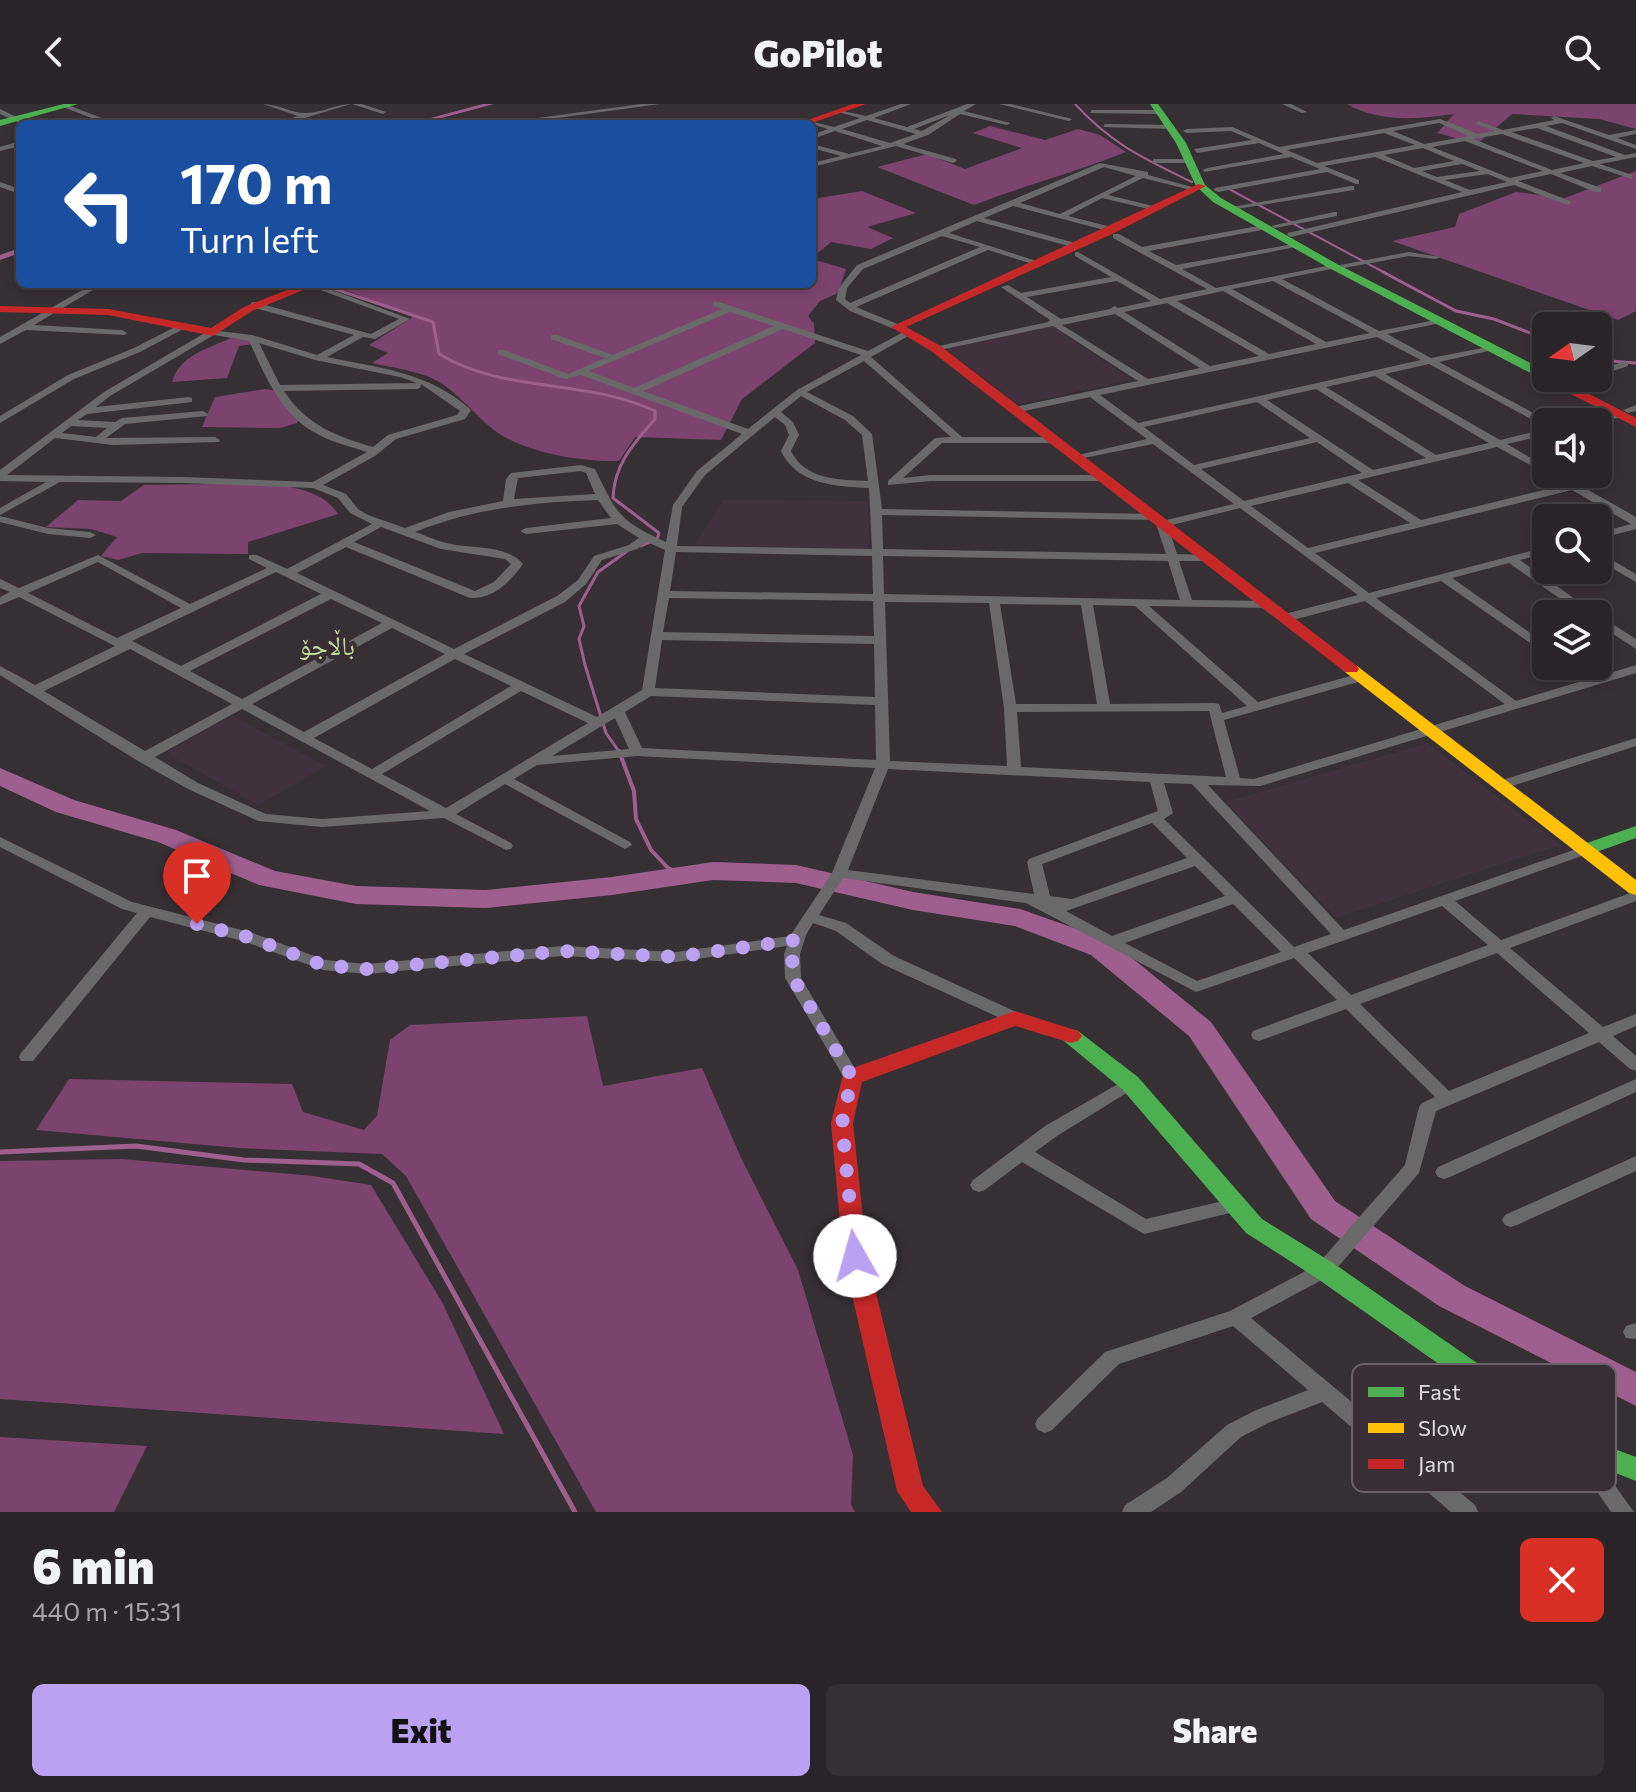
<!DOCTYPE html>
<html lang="en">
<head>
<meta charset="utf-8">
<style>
  :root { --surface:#282428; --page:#343034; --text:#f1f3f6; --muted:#a5a4a8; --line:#444145; --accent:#bca0f2 }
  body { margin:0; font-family:Commissioner,"Noto Naskh Arabic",sans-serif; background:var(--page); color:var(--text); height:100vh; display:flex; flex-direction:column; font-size:30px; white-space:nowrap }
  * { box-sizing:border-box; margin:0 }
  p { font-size:26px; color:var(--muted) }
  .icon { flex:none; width:44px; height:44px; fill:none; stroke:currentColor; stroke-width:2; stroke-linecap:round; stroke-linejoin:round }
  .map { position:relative; height:1408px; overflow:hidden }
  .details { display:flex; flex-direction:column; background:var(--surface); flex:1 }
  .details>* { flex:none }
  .guide { position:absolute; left:16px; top:16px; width:800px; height:168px; border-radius:12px; box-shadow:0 4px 12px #0003,0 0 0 2px var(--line); background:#1a4fa0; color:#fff; overflow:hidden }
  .needle { width:52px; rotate:256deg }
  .buttons { position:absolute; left:1532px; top:208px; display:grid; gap:16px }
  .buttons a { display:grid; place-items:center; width:80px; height:80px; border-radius:12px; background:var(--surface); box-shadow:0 4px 12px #0003,0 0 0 2px var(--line); font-size:40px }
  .pin { position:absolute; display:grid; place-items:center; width:68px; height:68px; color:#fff; margin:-82px -34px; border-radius:50% 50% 50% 0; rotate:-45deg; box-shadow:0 0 8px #0007 }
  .pin .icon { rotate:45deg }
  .me { position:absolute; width:88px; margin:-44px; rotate:353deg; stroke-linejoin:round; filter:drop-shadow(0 0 6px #0008) }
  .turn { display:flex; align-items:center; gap:28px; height:168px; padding:0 32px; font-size:36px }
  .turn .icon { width:104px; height:104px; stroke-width:2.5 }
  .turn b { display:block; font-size:56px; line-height:68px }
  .round { display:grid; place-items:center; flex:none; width:84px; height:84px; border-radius:12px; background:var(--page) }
  .head { display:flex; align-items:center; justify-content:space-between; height:136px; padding:0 32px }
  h1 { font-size:48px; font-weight:800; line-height:60px }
  .primary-button { display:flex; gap:16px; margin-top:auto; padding:16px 32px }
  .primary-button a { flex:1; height:92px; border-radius:12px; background:var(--accent); color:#111; font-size:32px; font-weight:800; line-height:92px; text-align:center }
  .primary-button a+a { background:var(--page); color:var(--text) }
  header { display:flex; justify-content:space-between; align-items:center; height:104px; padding:0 32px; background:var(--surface); font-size:36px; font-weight:800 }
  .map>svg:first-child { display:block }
  .built { fill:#41313d }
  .forest { fill:#7c436f }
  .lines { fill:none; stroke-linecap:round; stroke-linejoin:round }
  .stream-far3 { stroke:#9f5f8e; stroke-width:2 }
  .stream-far2 { stroke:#9f5f8e; stroke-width:3 }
  .stream-far1 { stroke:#9f5f8e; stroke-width:4 }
  .stream { stroke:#9f5f8e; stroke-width:5 }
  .canal { fill:#9f5f8e; fill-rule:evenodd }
  .river { fill:#9f5f8e; fill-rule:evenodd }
  .street { fill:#6a6969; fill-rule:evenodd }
  .fast { fill:#4caf50; fill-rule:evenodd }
  .slow { fill:#ffc107; fill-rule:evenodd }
  .jam { fill:#c62828; fill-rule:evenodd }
  .route { stroke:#bca0f2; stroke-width:14; stroke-dasharray:0 25.2 }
  .labels { text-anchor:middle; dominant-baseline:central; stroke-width:8; stroke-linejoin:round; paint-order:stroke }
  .quarter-label { font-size:26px; fill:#bfde96; stroke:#392d36 }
  .key { fill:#392d36; stroke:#6b6169; stroke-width:2 }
  .key-label { font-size:22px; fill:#e1d9df }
</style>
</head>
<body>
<header><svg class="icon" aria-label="back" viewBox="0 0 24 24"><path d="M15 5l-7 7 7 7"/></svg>GoPilot<svg class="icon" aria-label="search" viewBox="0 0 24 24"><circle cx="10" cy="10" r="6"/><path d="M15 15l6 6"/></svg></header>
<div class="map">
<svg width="1636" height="1408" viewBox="0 0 1636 1408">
  <rect width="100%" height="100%" fill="#363035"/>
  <g class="built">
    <polygon points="1052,222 1131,276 1018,300 943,243"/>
    <polygon points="723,396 868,397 869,445 695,441"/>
    <polygon points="228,614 237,614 326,662 258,701 170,651 171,646"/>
    <polygon points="1428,639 1560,741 1336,814 1226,698"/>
  </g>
  <g class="forest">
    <path d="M1347 0H1636V25L1599 15 1512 10 1477 40 1437 29 1454 10C1418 15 1380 19 1347 0Z"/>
    <path d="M990 22 1045 36 1078 25 1100 31 1126 48C1076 68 1025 81 974 101L877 63 927 50 965 65 1022 44 973 29Z"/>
    <polygon points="1636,67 1636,207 1618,216 1392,137 1455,123 1459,110 1516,88 1565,94"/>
    <polygon points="862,87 916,109 867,123 893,134 871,145 831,138 812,154 812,92 818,94"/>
    <path d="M812 155 846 165 838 189 820 197 808 212 814 220 815 239 742 295 721 336 635 333 619 357C582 358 524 349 494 326 471 308 455 283 427 272 410 266 390 263 372 259L388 249 369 241 413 213 331 180H812Z"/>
    <path d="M231 234 252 236 253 240 239 242 227 274 172 278C180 251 207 245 231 234Z"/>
    <polygon points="265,285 278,287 298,316 297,319 280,324 202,323 215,293"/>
    <path d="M215 380C251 381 316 374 338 410L248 438V450L142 449 118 456 101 452 117 433 91 425 46 423 78 396 121 397 144 381Z"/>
    <polygon points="587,912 603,982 702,964 741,1054 798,1166 853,1351 851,1401 855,1408 596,1408 406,1072 382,1050 239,1044 36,1026 69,975 292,980 303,1008 364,1026 377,1012 390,936 410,921"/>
    <polygon points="122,1055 313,1072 371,1081 442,1198 504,1330 0,1295 0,1057"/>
    <polygon points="0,1333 147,1342 114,1408 0,1408"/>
  </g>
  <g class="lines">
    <g class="stream-far3">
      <path d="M1075 0C1113 41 1143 54 1192 78"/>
      <polyline points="1229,85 1387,170"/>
    </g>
    <g class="stream-far2">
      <polyline points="1383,168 1456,207 1494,215 1546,235"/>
      <path d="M320 180 433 218 439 250C505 290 585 274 655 307V315C634 339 614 360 613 394L659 429 657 435 641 442"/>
      <polyline points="1598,256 1636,259"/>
      <polyline points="620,649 606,629 585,561 579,535 584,522 579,502 598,468 626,448"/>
    </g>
    <polyline class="stream-far1" points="619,647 634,687 636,715 651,746 668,764 684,771"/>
    <polyline class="stream" points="0,1048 136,1042 244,1056 359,1060 393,1079 575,1408"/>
    <g class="canal">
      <polygon points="483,0 494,0 419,20 408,20"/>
      <polygon points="20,144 20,149 0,156 0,151"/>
    </g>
    <polygon class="river" points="0,664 74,696 176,726 275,767 356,782 486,786 612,773 713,758 796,761 913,788 1020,805 1111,837 1211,918 1335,1097 1465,1182 1636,1268 1636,1302 1439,1202 1311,1115 1189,932 1091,851 1015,822 913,806 796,779 713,776 612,791 486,804 356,800 259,781 158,738 56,708 0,682"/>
    <g class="street">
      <polygon points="65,0 115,19 116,20 107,20 63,3"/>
      <path d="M263 0C278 0 293 10 307 9 322 9 336 0 351 0L285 20H274L298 12Z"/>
      <polygon points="352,0 362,0 386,8 383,10"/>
      <polygon points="641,0 660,0 513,20 493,20"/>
      <path d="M901 0H911L874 14 907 23 967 0H976L964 7 1010 19 1007 21 960 10 928 31 903 40 956 55 957 57 953 59 896 42 812 63V59L841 52 812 44V40L849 50 882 42 835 27 812 35V31L828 25 805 18V16L834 23 860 14 838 8V6L866 12ZM950 11 922 27 914 25ZM867 16 916 30 890 39 842 25Z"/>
      <polygon points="999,0 1011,0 1072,15 1069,17"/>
      <polygon points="1282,0 1291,0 1307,8 1302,9"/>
      <polygon points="0,5 29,19 30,20 22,20 0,10"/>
      <polygon points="1092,6 1160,6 1163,8 1160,10 1090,9"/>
      <path d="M1554 12 1609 31 1636 26V30L1617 34 1636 41V45L1562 19 1546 22 1625 51 1636 49V53L1600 60 1632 71V75L1592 62 1560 69 1601 84V88H1595L1551 70 1518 77 1570 97 1571 99 1567 101 1514 81 1291 133 1287 131 1288 129 1462 88 1375 53 1324 62 1359 76V80H1356L1327 68 1218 88 1214 86 1215 84 1320 65 1291 53 1204 68 1203 66 1207 64 1284 50 1259 39 1197 49 1194 45 1252 36 1231 27 1187 29 1183 27 1187 25 1232 23 1279 43 1440 15 1478 30 1494 27 1476 20 1478 17 1503 26 1554 16 1551 14ZM1439 19 1469 32 1424 40 1393 27ZM1537 24 1616 53 1593 57 1511 28ZM1384 29 1415 41 1317 59 1287 46ZM1502 30 1584 59 1552 66 1473 35ZM1465 37 1543 67 1510 74 1432 43ZM1423 44 1454 57 1414 64 1384 51ZM1462 60 1480 67 1437 73 1422 67ZM1488 70 1507 78 1470 86 1445 76Z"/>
      <polygon points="1105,20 1172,21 1175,23 1172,25 1103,23"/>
      <polygon points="17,38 20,38 20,42 0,47 0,43"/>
      <polygon points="1156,55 1190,55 1194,57 1190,59 1153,59 1153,55"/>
      <path d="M1100 59 1148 68V71L1199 85 1195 87 1143 74 1108 91 1157 103V107L1102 94 1068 112 1115 124 1116 126 1112 128 1013 102 984 114 1079 140V144H1076L977 117 949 129 1043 159 1039 162 988 146 856 203 900 221V225H894L850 207 836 196 839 184 857 161ZM1104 63 1136 72 1060 110 1020 99ZM942 132 980 143 850 199 845 195 847 184 863 165Z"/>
      <polygon points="0,78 17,84 18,86 14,88 0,83"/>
      <polygon points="1351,82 1354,82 1354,86 1230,106 1226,104"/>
      <polygon points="1334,108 1337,108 1337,112 1275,124 1271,122"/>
      <path d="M1264 121H1267V125L1149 147 1176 161 1299 139V143H1296L1182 165 1216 184 1336 160V164L1282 175 1379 227 1441 215V219L1387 230 1431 254 1493 242V246L1439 258 1550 318H1546V322L1542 321 1429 260 1385 270 1500 336 1546 325V331L1507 340 1546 363 1547 370 1497 343 1358 376 1421 416 1564 381 1547 370H1560L1636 413V425L1598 435V429L1631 420 1572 386 1315 449 1369 489 1546 443V449L1520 456 1596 510H1582L1509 459 1452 474 1546 540V550L1441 477 1376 494 1516 597 1582 577 1563 562H1577L1594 574 1636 561V569L1260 682 1208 681 1344 826 1585 742 1592 746 1590 749 1455 797 1501 836 1636 787V797L1510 844 1603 923 1636 910V922L1613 932 1636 952V967L1630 965 1599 938 1436 1007 1419 1069 1331 1171 1251 1214 1475 1401 1478 1408H1451L1322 1298 1268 1319 1241 1333 1181 1388 1151 1408H1122L1125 1401 1167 1374 1227 1321 1254 1307 1308 1286 1233 1222 1119 1260 1052 1326 1045 1329 1038 1326 1035 1320 1038 1314 1105 1248 1230 1207 1317 1161 1405 1061 1419 1003 1422 999 1435 993 1346 905 1259 937 1253 935 1251 931 1253 927 1337 896 1294 854 1196 888 1026 799 843 774 819 811 846 819 894 852 1021 910 1023 914 1021 918H1009L882 860 836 827 813 819 806 831 800 850 801 874 860 973 858 977 852 979 846 977 785 874 784 850 787 842 676 858 563 852 367 870 323 866 243 837 150 813 33 957H21L19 953 21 949 137 809 122 805 0 743V733L132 798 253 829 325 856 367 860 563 842 676 848 790 832 832 769 875 664 637 652 537 661 514 675 630 738 632 741 625 745 505 680 456 710 511 739 513 742 511 745 506 746 444 714 322 723 258 717 188 685 138 657 0 571V562L35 581 115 542 19 493 0 501V493L10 488 0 484V475L19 484 98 451 190 500 267 464 249 455V451H257L287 465 372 420 350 409 338 394 313 384 183 379 60 378 0 411V404L46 378 0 377V366L104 288 210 226 252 231 317 251 354 231 251 203V199L254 198 371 230 399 215 307 181 316 180 410 215 375 235 363 233 327 253C379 264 430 268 471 306L465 315 396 335 375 352 323 381 346 390 358 405 368 411 405 424 449 408 503 397 506 375 511 369 581 361 595 365C617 410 618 416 666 438L673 401 697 367 742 330 581 271 565 275 498 250V246H504L568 270 605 254 551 235V231H557L613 251 722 205 713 202V198L716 197 868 247 909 225 914 228 912 230 871 253 962 333H1054L1059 336 1054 339H942L903 374 931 371H1103L1108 374 1103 377H931L888 381V377L935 334 951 333 864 257 807 288 853 312 872 330 882 405 1154 410 1159 413 1154 416 882 411 883 445 1166 450 1156 420 1158 418 1234 400 1153 340 1074 356V352L1147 335 1090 293 1015 309 1010 306 1015 303 1138 277 1053 222 935 247 930 244 1048 218 1050 216 1001 183 1008 181 1021 189 1111 173 1075 152V148H1078L1160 195 1207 185 1113 134V130H1119L1142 143ZM1117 177 1151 197 1118 204 1114 202 1110 205 1061 215 1027 193ZM1273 177 1370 229 1326 238 1232 185ZM1223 187 1316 240 1269 250 1177 197ZM1167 199 1259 252 1210 262 1124 208ZM730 208 774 222 634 284 589 267ZM1115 210 1200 264 1148 275 1062 221ZM783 225 861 251 797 286 748 325 643 287ZM214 231 249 237C265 271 280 309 314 328 330 338 349 342 367 348L313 378 183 373 7 371 55 334 113 341 219 338 220 336 215 333 106 334 125 320 207 312 208 310 203 307 122 314 115 318 78 316 87 310 192 298V294L189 293 96 303 110 292ZM1377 233 1421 256 1138 319 1100 291ZM259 239 315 256 400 273 417 279 280 281ZM1375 272 1489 339 1436 351 1326 283ZM421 280 460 307 457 311 388 331 373 343C336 332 306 321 284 287L417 285 420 284ZM1316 285 1426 354 1373 366 1267 296ZM801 292 845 316 862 331 868 377C840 376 805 376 791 347L799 331 793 318 781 308ZM1257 298 1310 334 1194 361 1144 323ZM775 313 785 321 789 331 781 347C797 381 835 382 869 384L872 445 677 442 682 403 705 371ZM71 322 107 324 96 333 62 329ZM1317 338 1362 369 1244 397 1201 365ZM581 367 586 369 595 390 514 395 518 374ZM1348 379 1410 419 1308 444 1251 402ZM598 396 611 414 526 424 520 427 526 430 617 420 639 434 629 441 594 452 578 476 557 492 454 545 297 469 346 443 470 494C493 495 510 478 523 460 507 441 475 445 451 440 439 438 427 432 415 428 474 404 535 398 598 396ZM1240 404 1358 491 1281 511 1279 514 1281 517 1285 518 1365 497 1505 600 1254 675 1240 674 1224 616 1365 576 1367 573 1361 569 1258 598 1149 502 1272 504 1274 501 1268 497 1192 496 1179 457H1207L1213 454 1207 451 1177 450 1168 422ZM381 423 441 445 505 455 511 460 494 478 475 487 354 438ZM647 438 665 446 642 586 597 613 464 550 565 498 586 480 602 456 637 445ZM676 448 872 452 873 490 670 487ZM883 452 1168 457 1180 496 884 490ZM98 458 181 504 117 534 28 489ZM276 468 321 490 181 562 132 537ZM669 494 873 497 874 532 663 528ZM331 495 382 519 242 595 190 567ZM885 498 989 499 1004 604 1007 662 890 657ZM1000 500 1081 501 1097 600H1016ZM1093 501 1135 502 1247 602 1222 609 1219 600 1214 599 1110 600ZM392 524 445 550 304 628 252 600ZM662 536 874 540 875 593 655 584ZM130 545 232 600 145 647 44 587ZM455 555 511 582 372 665 314 634ZM521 587 588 619 446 704 382 670ZM651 592 875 601 876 656 642 644 625 608ZM242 605 430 707 322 715 266 710 198 679 155 653ZM1209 607 1226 673 1021 663 1017 608ZM615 614 629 645 552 652ZM888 665 1150 678 1158 707 1029 755 1027 758 1034 790 848 766ZM1164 679 1192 680 1331 830 1294 843 1164 715 1173 709ZM1152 719 1187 754 1072 795 1050 792 1042 760ZM1195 762 1225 792 1112 832 1066 807ZM1233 800 1281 848 1197 877 1125 839ZM1442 802 1488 841 1351 891 1308 849ZM1497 849 1589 929 1449 987 1360 900Z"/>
      <polygon points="1409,148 1440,153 1436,155 1409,152 1344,164 1340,161"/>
      <polygon points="93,180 103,180 34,221 122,226 127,229 125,231 26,226 0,240 0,233"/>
      <polygon points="181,220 189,222 140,248 74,275 0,319 0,312 68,271 134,244"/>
      <polygon points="1625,257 1628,258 1628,262 1598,272 1598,266"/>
      <polygon points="1586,274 1572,280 1567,277 1572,274"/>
      <polygon points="1636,301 1636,307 1628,309 1623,306"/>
      <polygon points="1620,307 1625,310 1624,312 1598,319 1583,318"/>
      <polygon points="0,412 48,424 90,428 96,431 90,434 48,430 0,418"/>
      <polygon points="1598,448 1636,470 1636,478 1598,456"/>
      <polygon points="1598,511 1636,535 1636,545 1598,520"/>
      <polygon points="1636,634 1636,642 1506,684 1496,684 1494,681 1496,678"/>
      <polygon points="1130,973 1136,975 1138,979 1136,983 1057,1032 1035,1048 1146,1115 1236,1094 1242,1096 1245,1101 1242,1106 1144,1130 1022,1058 985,1086 979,1088 973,1086 970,1081 973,1076 1045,1022"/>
      <polygon points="1636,975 1636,988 1450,1073 1444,1075 1438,1073 1435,1068 1438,1063"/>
      <polygon points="1636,1052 1636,1067 1517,1121 1511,1123 1505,1121 1502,1116 1505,1111"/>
      <polygon points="1636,1219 1636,1235 1626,1234 1623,1228 1626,1222"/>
      <polygon points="1579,1338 1586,1341 1634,1408 1611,1408 1569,1347 1572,1341"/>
    </g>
    <g class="fast">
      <polygon points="64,0 78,0 0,22 0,16"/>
      <polygon points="1150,0 1158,0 1186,39 1205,81 1221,94 1337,160 1546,267 1546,274 1551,274 1542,275 1329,164 1213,98 1196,82 1176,39"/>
      <polygon points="1636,722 1636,734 1585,752 1576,746 1578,742"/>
      <polygon points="1071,925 1078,927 1138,973 1262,1115 1333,1159 1585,1334 1636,1353 1636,1377 1567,1350 1315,1173 1246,1129 1122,985 1064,937 1060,932 1064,927"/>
    </g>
    <polygon class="slow" points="1351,560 1357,562 1636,776 1636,791 1629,789 1345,568 1343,565"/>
    <g class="jam">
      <polygon points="853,0 866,0 809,20 796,20"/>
      <polygon points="1198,80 1206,82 1112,130 906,223 939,241 1357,562 1359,565 1357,568 1345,568 931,247 891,223"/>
      <polygon points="302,180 318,180 252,207 213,232 108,211 0,208 0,202 108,205 211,224 244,203"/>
      <polygon points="1546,271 1546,274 1558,274 1636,314 1636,323 1545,277 1543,274"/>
      <polygon points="1015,907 1078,927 1082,932 1078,937 1071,939 1015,922 862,978 853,1019 867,1152 923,1382 942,1408 911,1408 897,1387 843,1152 831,1019 844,967"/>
    </g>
  </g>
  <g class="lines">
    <polyline class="route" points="197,820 248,833 323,861 367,865 563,847 676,853 796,836 792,850 793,874 852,973 842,1019 855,1152"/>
  </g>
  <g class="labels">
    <g class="quarter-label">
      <text x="327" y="540">باڵاجۆ</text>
    </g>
  </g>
  <rect x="1352" y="1260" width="264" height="128" rx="12" class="key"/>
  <rect x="1368" y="1283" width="36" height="10" fill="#4caf50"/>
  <rect x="1368" y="1319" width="36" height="10" fill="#ffc107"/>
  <rect x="1368" y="1355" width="36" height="10" fill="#c62828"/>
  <g class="key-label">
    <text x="1418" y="1296">Fast</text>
    <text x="1418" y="1332">Slow</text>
    <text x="1418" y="1368">Jam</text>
  </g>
</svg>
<div class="buttons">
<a><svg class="needle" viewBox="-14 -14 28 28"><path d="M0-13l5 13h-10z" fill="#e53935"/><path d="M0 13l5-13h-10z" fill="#a5a4a8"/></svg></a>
<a><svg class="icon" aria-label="sound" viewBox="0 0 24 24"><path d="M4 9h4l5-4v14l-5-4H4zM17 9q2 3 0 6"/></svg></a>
<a><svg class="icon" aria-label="search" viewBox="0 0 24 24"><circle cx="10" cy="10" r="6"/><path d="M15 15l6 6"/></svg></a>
<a><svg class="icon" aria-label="layers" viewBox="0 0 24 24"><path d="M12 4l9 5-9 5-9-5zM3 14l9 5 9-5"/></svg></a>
</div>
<div class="pin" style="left:197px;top:820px;background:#d93025"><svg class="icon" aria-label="arrive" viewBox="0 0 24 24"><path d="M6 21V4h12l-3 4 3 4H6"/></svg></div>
<svg class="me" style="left:855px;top:1152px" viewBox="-20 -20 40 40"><circle r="19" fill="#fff"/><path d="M0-13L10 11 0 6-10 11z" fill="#bca0f2"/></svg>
<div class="guide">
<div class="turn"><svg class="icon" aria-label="left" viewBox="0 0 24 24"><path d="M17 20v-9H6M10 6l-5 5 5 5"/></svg><div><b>170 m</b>Turn left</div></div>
</div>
</div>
<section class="details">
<div class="head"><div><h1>6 min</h1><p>440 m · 15:31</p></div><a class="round" style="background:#d93025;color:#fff"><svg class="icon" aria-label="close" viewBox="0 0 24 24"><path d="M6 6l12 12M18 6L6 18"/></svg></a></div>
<div class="primary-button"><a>Exit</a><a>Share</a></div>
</section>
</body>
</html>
